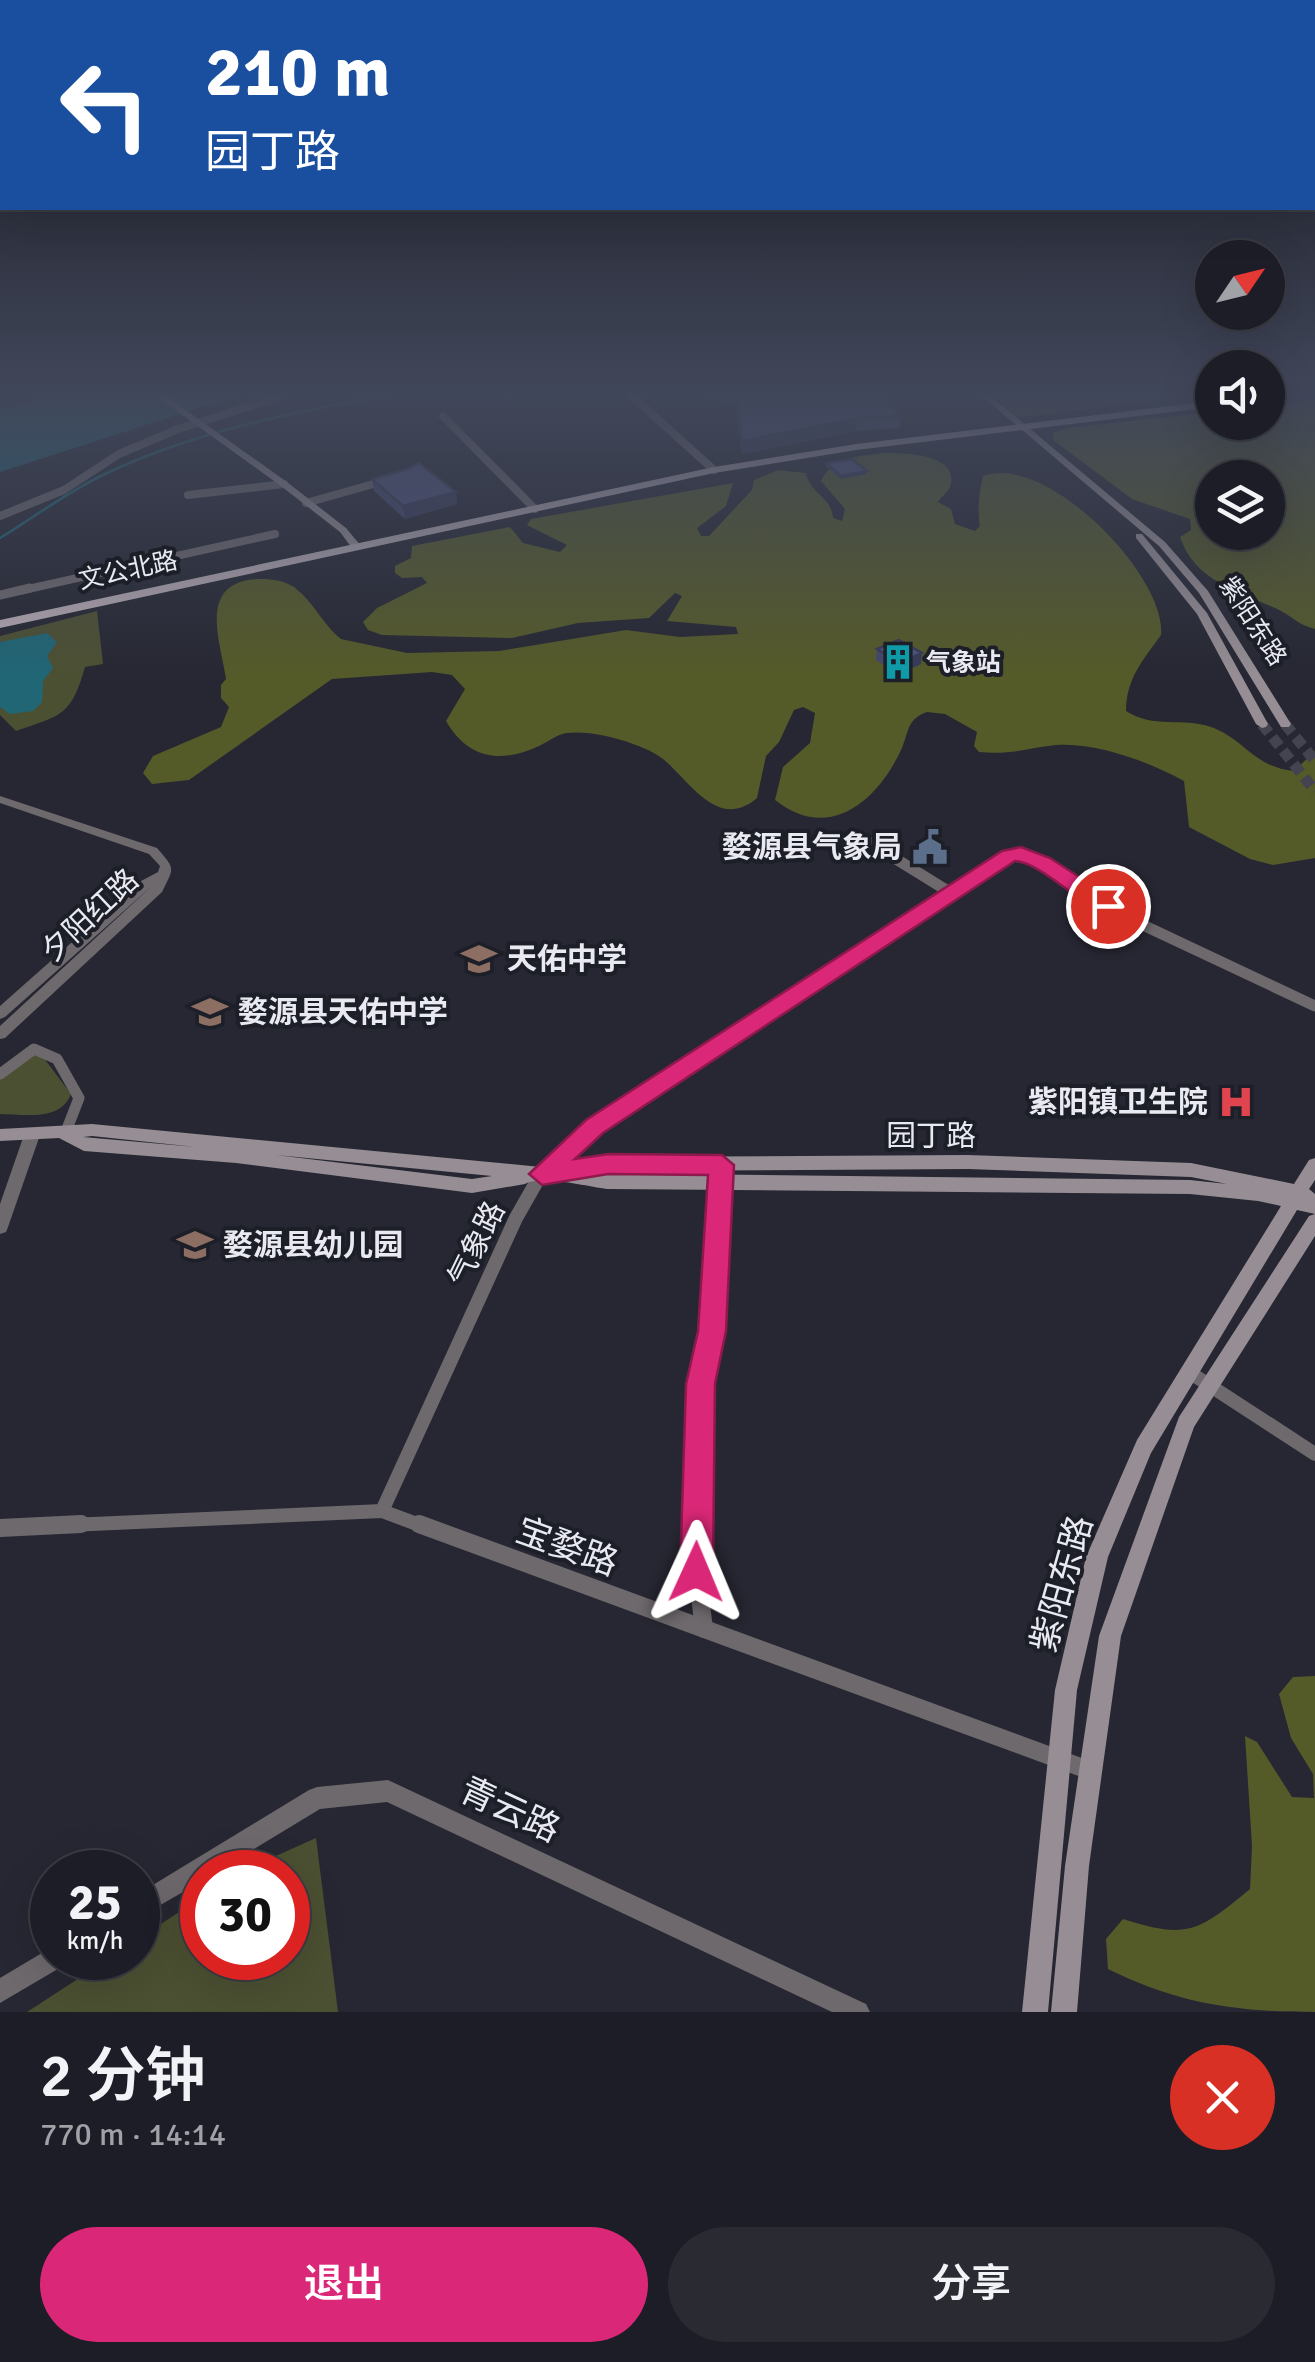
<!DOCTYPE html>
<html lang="zh">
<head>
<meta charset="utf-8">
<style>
  :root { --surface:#1c1d26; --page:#292a32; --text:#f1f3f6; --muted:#a0a2a7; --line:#3a3b43; --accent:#db2777 }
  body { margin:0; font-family:Signika,"Noto Sans SC",sans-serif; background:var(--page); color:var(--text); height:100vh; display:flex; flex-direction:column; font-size:38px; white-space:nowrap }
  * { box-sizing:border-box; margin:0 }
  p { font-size:32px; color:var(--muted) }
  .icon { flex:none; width:55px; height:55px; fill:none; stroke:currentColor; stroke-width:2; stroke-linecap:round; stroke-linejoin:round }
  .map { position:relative; height:2012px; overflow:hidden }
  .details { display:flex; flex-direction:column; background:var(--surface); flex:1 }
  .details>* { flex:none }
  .banner { position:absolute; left:0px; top:0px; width:1315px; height:210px; box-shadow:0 10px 40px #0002,0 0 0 2px var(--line); background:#1a4fa0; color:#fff; overflow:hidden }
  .needle { width:65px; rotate:55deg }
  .fabs { position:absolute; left:1195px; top:240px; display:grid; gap:20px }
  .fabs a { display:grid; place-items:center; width:90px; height:90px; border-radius:50%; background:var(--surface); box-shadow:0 10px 40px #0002,0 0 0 2px var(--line); font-size:50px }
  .speed { position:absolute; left:30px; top:1850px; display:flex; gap:20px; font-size:50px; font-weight:700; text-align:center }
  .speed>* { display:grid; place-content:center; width:130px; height:130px; border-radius:50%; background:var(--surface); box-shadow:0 10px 40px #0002,0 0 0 2px var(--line); line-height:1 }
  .speed small { font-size:25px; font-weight:400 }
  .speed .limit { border:15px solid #d22; background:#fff; color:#111 }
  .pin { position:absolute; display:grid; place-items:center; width:85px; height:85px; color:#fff; margin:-42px; border:5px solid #fff; border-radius:50%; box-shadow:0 2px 10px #0007 }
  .me { position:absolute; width:110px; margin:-55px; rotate:1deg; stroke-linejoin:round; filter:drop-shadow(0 0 8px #0008) }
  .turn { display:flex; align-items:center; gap:35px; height:210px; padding:0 40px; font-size:45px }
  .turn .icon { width:130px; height:130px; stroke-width:2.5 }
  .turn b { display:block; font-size:70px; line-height:85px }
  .round { display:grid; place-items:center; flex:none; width:105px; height:105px; border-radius:52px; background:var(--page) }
  .summary { display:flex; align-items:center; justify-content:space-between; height:170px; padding:0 40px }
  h1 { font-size:60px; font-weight:600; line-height:75px }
  .action { display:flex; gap:20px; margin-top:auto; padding:20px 40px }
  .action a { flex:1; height:115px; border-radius:60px; background:var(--accent); color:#fff; font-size:40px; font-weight:600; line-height:115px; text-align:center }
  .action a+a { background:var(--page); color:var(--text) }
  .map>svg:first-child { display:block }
  .green { fill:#4c5032 }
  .forest { fill:#555a29; fill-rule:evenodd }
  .water { fill:#206675 }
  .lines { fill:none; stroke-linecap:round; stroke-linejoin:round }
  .stream { stroke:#206675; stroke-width:2.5 }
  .secondary-tunnel { stroke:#43444f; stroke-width:11; stroke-dasharray:11 6; stroke-linecap:butt }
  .minor-far4 { stroke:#6e696d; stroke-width:8 }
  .minor-far3 { stroke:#6e696d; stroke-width:9 }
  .minor-far2 { stroke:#6e696d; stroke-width:11 }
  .minor-far1 { stroke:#6e696d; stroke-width:14 }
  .minor { stroke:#6e696d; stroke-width:18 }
  .tertiary { fill:#6e696d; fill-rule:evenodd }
  .secondary { fill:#968e94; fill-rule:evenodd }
  .primary { fill:#b5aab2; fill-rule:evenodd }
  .wall { fill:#43476c }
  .shaded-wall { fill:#373a58 }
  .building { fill:#4e537e; stroke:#373a58; stroke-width:2.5 }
  .route { fill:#db2777; stroke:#8e194d; stroke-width:2.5 }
  .labels { text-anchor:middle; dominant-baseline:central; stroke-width:8; stroke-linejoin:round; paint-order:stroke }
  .far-street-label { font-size:25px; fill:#e9eaf1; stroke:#1c1e28 }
  .far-poi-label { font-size:25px; font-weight:bold; fill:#e9eaf1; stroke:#1c1e28; text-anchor:start }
  .poi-label { font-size:30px; font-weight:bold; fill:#e9eaf1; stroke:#1c1e28; text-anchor:start }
  .street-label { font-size:30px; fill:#e9eaf1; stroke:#1c1e28 }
  .near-street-label { font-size:35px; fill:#e9eaf1; stroke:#1c1e28 }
</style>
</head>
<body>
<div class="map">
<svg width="1315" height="2012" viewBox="0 0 1315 2012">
  <rect width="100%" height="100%" fill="#262732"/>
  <g class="green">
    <polygon points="995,396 1190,396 1016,418"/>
    <path d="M97 611 103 664 85 667C71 716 62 715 16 731L0 715V636Z"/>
    <path d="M32 1053 43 1057 71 1094C60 1122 25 1114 0 1114V1078Z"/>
    <polygon points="316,1838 338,2012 27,2012 110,1958 138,1958 138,1939 202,1897 202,1958 288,1958 288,1872 240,1872"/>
  </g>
  <g class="forest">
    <path d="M1315 400V629C1299 625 1294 618 1281 611 1243 592 1195 583 1180 537L1191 530 1190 519 1132 499 1053 440V433L1068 428 1212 412V422H1268V405ZM1212 478H1268V532H1212Z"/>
    <path d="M883 453C902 453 956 453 951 483 950 492 942 495 938 502L951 509 955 524 975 531 980 526C977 510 979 492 983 476 1046 452 1167 576 1161 635 1143 660 1126 679 1126 711 1154 729 1181 717 1211 727 1245 739 1253 767 1294 771L1315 751V858L1273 865 1250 859 1189 827 1184 781C1149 762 1097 742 1056 745 1026 748 1013 755 979 752L974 746 977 732 945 714 927 712C907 719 909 731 902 748 878 801 829 843 775 800L783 767 810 743 815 713 803 707 794 710 779 742 766 756 757 798C718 832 689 780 663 759 651 750 635 744 621 740 604 735 584 731 567 733 557 734 548 742 539 746 500 764 468 759 446 721L465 689 452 675 432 672 332 679 189 780 152 784 143 773 153 756 221 727 229 707 221 698V685L226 679C221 644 199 589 248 580 263 578 281 579 294 587 314 602 323 625 341 639L407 653 499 651 626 630 680 637 738 634 736 627 667 621 682 596 675 593 649 618 578 623 512 638 382 635 368 630 363 622 377 608 427 583 422 577 402 578 395 573V566L411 558 412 546 510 527 523 543 560 552 567 545 527 525 531 519 733 483 726 506 697 528 701 536H709L752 490 754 480 778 470 806 473C810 494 832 497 833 518L842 521 845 509 821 481C833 456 858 457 883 453Z"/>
    <path d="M1315 1676V2012C1238 2012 1178 2004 1108 1969L1106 1939 1123 1919C1188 1940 1199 1931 1250 1889L1252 1846 1245 1736 1257 1742 1292 1797 1314 1798 1313 1774 1291 1738 1279 1694 1293 1677Z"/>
  </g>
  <g class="water">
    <polygon points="56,396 236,396 0,472 0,409"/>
    <polygon points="47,633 57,642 47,656 53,668 43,681 42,702 33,711 10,714 0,707 0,642"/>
  </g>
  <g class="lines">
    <path class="stream" d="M0 538C34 517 69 491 105 474 193 432 292 412 387 396"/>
    <g class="secondary-tunnel">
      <polyline points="1262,724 1315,791"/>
      <polyline points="1285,724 1315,761"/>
    </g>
    <g class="minor-far4">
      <polyline points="632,396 714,470"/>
      <polyline points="443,416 535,509"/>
      <polyline points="188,495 284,484"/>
      <polyline points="306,503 384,481"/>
      <polyline points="0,516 64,490 119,454 178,429 282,396"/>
      <polyline points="19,591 275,534"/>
    </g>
    <polyline class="minor-far3" points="0,595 30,588"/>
    <g class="minor-far2">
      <polyline points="867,841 951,893"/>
      <polyline points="0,1074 34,1049 57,1059 79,1098 65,1134"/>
      <polyline points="578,1141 1009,855 1042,862 1145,926 1315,1006"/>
    </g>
    <g class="minor-far1">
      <polyline points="1189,1372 1315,1454"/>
      <polyline points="382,1511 516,1218 541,1174 581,1138"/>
      <polyline points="25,1527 382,1511 425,1527"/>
      <polyline points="698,1527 701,1383 712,1331 723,1179"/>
    </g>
    <g class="minor">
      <polyline points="419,1524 1091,1771"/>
      <polyline points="698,1524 697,1572 704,1629"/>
      <polyline points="0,1528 81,1524"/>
    </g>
    <g class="tertiary">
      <path d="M0 796 157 848C176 870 174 867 162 892L5 1038 0 1039V1026L153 885 5 1017 0 1019V1006L141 881 158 872 160 866 149 854 0 803Z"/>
      <polygon points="32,1129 37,1131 40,1135 8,1227 6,1232 0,1234 0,1204 24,1135 27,1131"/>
      <polygon points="388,1780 866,2004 870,2012 832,2012 387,1802 320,1809 216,1872 202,1872 202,1881 138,1918 138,1894 309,1790 317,1787"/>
      <polygon points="52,1947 52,1958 67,1958 63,1966 0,2003 0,1978"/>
    </g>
    <g class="secondary">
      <polygon points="156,396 166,396 287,482 346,528 361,546 360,548 352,548 340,532 281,486"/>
      <polygon points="982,396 991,396 1165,542 1208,591 1291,724 1289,727 1281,727 1199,593 1159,546"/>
      <polygon points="1136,534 1142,534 1207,613 1268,724 1266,727 1262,728 1256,724 1197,614 1136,538"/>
      <path d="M92 1124 541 1167 608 1157 968 1155 1191 1163 1294 1184 1309 1160 1315 1158V1180L1309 1189 1315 1194V1236L1194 1427 1121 1636 1089 1866 1077 2012H1051L1065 1866 1099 1636 1179 1417 1309 1216 1315 1214 1297 1210 1151 1453 1108 1557 1077 1690 1048 2012H1022L1055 1690 1086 1557 1137 1440 1281 1206 1258 1201 1190 1194 607 1189C585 1186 541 1175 525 1184L472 1193 236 1163 84 1151 59 1138 0 1141V1129ZM92 1136 196 1147 83 1137ZM276 1155 492 1176 472 1179ZM968 1169 1191 1177 1227 1184 1190 1180 590 1173 608 1171Z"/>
    </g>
    <polygon class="primary" points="1212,401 1212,407 856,450 714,473 0,628 0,620 714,467 856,444"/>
  </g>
  <g class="wall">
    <polygon points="702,396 879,396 901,416 900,428 856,431 742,454 735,406 706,399"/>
    <polygon points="826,463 867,471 866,474 841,479 826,466"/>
    <polygon points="372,479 456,492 457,504 405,519 374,491"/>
    <polygon points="877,649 921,664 899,674 876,660"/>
  </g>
  <g class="shaded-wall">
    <polygon points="858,418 856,431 742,454 742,441"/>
    <polygon points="867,471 866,474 841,479 841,476"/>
    <polygon points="456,492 457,504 405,519 403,506"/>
    <polygon points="922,653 921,664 899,674 900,663"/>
  </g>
  <g class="building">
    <polygon points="736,396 879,396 901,416 858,418 742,441"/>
    <polygon points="852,459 867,471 841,476 826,463"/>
    <polygon points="419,463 456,492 403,506 372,479 407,469"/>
    <polygon points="899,640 922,653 900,663 877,649"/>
  </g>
  <linearGradient id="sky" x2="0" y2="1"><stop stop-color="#15151c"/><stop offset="0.58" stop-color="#41475a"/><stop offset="1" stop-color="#41475a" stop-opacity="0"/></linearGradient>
  <rect width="1315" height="678" fill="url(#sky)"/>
  <path class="route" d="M1021 847 1050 858 1116 901V911C1088 917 1047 864 1015 861L603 1133 575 1159 608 1154 722 1155 734 1165 726 1331 715 1384 713 1572 708 1584 696 1588 685 1584 680 1572 686 1384 698 1331 708 1175 608 1174 542 1185 529 1174 586 1120 1002 851Z"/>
  <defs>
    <symbol id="building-bare" viewBox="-9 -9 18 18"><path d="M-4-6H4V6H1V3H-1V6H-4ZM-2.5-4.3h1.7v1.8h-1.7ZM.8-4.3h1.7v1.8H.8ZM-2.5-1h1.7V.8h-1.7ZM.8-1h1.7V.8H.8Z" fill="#0f9aa8" stroke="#1c1e28" stroke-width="2.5" paint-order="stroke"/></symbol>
    <symbol id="civic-bare" viewBox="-9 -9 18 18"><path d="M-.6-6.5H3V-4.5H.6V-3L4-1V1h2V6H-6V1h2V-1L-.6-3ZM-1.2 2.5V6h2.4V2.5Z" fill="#5c6f8a" stroke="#1c1e28" stroke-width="2.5" paint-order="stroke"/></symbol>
    <symbol id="school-bare" viewBox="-9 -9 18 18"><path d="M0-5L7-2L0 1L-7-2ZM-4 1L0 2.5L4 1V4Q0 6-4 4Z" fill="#8d6e63" stroke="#1c1e28" stroke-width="2.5" paint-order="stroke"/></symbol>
    <symbol id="hospital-bare" viewBox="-9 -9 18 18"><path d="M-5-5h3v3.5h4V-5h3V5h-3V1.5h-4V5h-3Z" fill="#e0444e" stroke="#1c1e28" stroke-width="2.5" paint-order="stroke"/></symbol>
  </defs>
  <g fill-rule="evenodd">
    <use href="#building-bare" x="873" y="637" width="50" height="50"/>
    <use href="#civic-bare" x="905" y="822" width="50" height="50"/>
    <use href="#school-bare" x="454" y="934" width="50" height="50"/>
    <use href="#school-bare" x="185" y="987" width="50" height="50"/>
    <use href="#hospital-bare" x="1211" y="1077" width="50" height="50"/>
    <use href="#school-bare" x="170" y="1220" width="50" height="50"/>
  </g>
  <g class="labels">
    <g class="far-street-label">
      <text transform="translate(128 570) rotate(-12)">文公北路</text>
      <text transform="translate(1253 621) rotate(57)">紫阳东路</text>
    </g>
    <g class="far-poi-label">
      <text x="926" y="662">气象站</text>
    </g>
    <g class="poi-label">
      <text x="902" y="847" text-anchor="end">婺源县气象局</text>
      <text x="507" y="959">天佑中学</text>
      <text x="238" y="1012">婺源县天佑中学</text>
      <text x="1208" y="1102" text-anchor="end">紫阳镇卫生院</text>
      <text x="223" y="1245">婺源县幼儿园</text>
    </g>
    <g class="street-label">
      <text transform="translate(90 916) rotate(-43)">夕阳红路</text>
      <text x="931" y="1136">园丁路</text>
      <text transform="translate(477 1244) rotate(-64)">气象路</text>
    </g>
    <g class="near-street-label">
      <text transform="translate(567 1547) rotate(20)">宝婺路</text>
      <text transform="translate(1062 1584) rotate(-74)">紫阳东路</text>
      <text transform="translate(510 1810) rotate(25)">青云路</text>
    </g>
  </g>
</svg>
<div class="fabs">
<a><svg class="needle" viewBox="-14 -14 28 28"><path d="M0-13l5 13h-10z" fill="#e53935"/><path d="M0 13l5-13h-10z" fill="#a0a2a7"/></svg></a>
<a><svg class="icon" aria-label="sound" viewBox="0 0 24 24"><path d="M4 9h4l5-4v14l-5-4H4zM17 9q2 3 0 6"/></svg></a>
<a><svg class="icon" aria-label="layers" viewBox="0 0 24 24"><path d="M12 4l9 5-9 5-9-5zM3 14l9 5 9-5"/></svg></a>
</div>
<div class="speed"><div>25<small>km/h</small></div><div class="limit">30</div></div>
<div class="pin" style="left:1108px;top:906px;background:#d93025"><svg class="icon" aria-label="arrive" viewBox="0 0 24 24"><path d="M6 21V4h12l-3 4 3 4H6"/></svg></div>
<svg class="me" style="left:696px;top:1572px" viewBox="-20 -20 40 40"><path d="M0-17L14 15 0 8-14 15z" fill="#db2777" stroke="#fff" stroke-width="4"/></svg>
<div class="banner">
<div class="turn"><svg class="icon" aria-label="left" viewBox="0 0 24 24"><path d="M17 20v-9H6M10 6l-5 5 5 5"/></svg><div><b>210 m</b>园丁路</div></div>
</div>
</div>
<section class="details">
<div class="summary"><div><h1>2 分钟</h1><p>770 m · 14:14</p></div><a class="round" style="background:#d93025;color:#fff"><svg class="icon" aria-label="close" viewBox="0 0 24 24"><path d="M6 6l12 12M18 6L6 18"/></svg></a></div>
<div class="action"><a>退出</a><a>分享</a></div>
</section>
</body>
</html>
